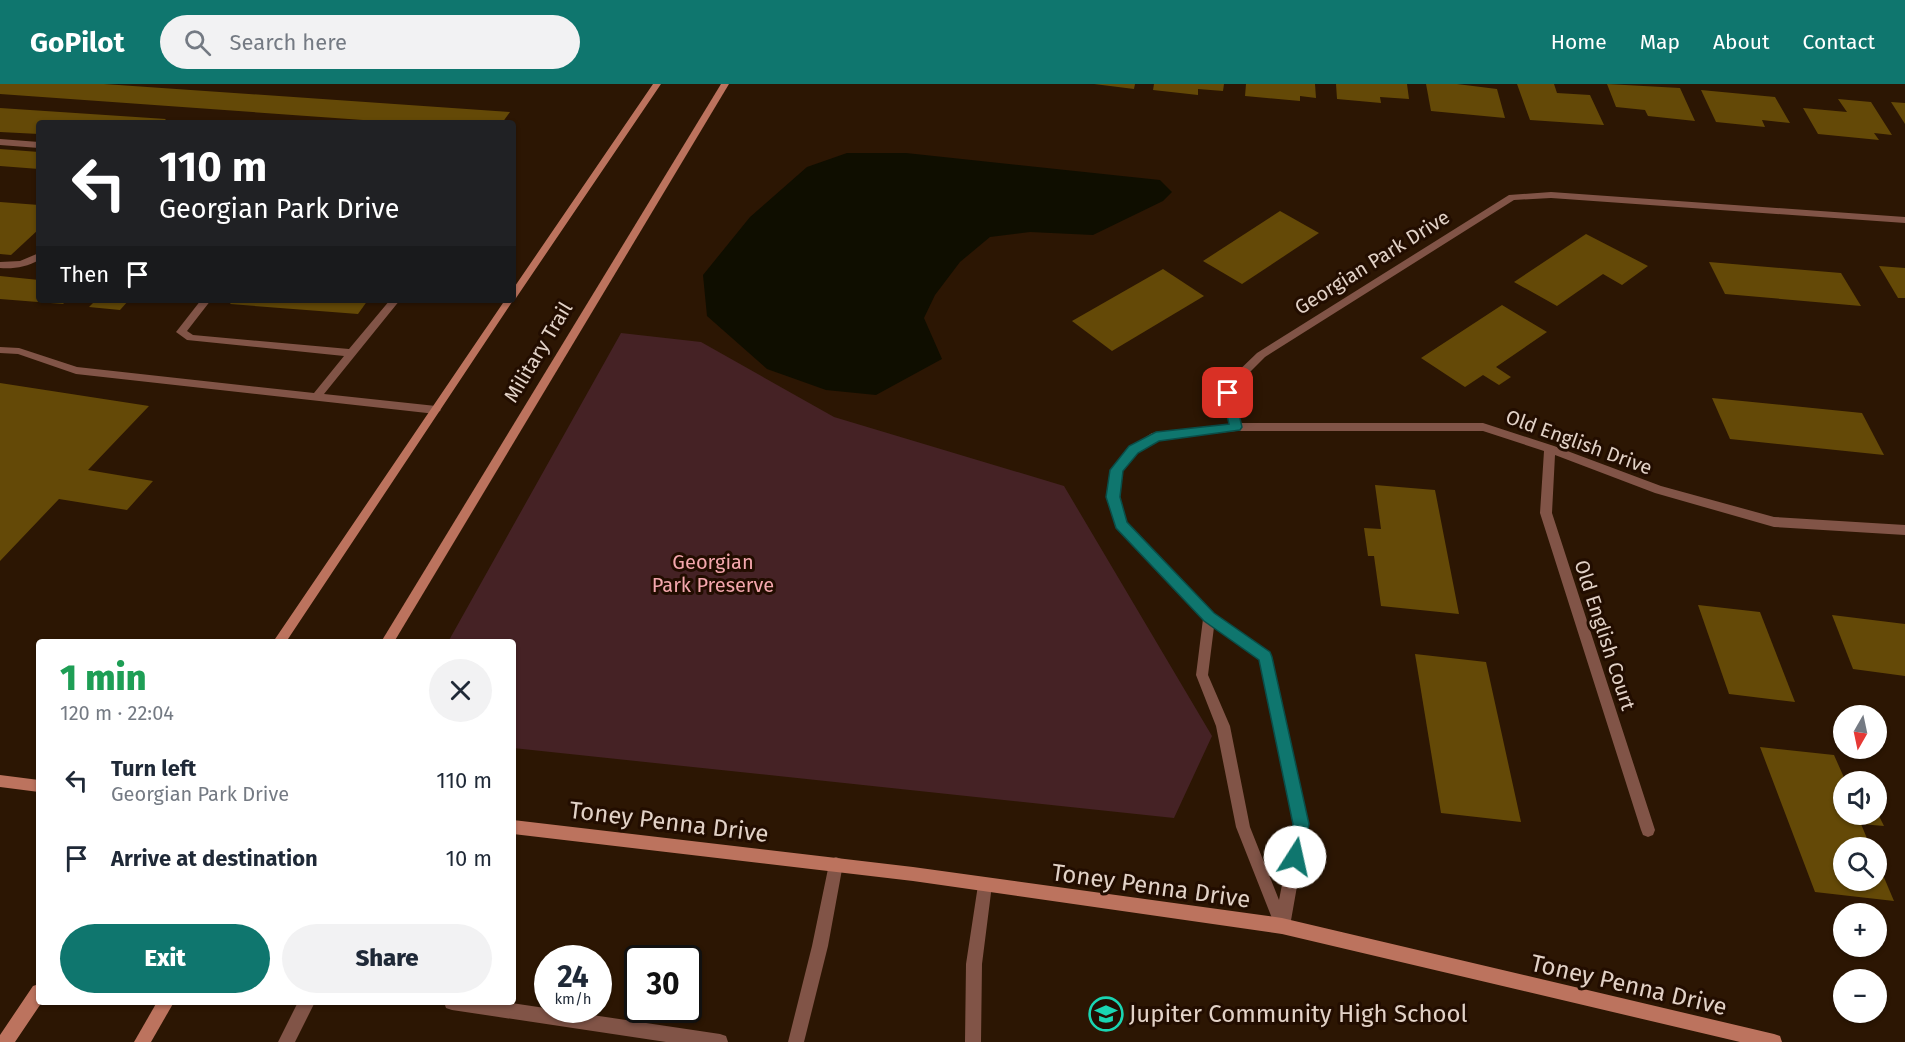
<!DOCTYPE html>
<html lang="en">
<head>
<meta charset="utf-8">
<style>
  :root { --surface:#fff; --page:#f2f2f3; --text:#1f2937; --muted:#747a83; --accent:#0f766e }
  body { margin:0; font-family:"Fira Sans",sans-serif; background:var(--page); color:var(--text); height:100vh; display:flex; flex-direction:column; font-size:22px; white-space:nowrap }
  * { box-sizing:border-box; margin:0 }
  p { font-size:20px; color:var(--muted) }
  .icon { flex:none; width:33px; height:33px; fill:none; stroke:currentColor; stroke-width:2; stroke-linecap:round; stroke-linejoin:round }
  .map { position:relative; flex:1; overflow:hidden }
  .panel { position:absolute; left:36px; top:555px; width:480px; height:366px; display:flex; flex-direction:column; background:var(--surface); border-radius:6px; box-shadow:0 2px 4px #0004 }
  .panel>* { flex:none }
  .guide { position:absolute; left:36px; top:36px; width:480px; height:183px; border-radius:6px; box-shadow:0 2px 4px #0004; background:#202124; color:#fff; overflow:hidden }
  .needle { width:39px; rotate:189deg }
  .controls { position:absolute; left:1833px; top:621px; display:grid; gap:12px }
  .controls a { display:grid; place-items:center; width:54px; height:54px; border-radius:50%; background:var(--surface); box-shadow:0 2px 4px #0004; font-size:30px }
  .speed { position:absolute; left:534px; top:861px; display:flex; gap:12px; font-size:30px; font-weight:700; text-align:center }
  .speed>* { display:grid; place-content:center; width:78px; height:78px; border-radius:50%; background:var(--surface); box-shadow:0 2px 4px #0004; line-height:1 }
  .speed small { font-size:15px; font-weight:400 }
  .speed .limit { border:3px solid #111; border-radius:9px; background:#fff; color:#111 }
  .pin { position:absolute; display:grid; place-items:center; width:51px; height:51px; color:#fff; margin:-26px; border-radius:12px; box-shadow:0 3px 9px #0006 }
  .me { position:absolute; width:66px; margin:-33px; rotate:10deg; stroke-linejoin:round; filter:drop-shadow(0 0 4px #0008) }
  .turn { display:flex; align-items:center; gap:21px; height:126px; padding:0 24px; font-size:27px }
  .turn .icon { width:78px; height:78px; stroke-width:2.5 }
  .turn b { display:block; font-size:42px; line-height:51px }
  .then { display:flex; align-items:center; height:57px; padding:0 24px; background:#0003; gap:12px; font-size:22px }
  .round { display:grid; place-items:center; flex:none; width:63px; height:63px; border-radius:32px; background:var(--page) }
  .summary { display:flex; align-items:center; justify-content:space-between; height:102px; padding:0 24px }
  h1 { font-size:36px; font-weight:800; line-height:45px; color:#1e9e55 }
  .button { display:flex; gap:12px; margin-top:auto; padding:12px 24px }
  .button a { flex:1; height:69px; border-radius:36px; background:var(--accent); color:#fff; font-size:24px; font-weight:800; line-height:69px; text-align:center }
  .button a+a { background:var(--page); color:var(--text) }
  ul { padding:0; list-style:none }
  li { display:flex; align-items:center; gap:18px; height:78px; padding:0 24px }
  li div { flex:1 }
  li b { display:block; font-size:22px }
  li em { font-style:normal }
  header { display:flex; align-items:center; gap:36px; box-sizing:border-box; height:84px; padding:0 30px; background:var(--accent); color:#fff }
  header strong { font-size:28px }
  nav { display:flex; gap:33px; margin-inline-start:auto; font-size:21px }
  .search { width:420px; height:54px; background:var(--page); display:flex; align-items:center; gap:15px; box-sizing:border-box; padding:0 21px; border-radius:33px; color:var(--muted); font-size:22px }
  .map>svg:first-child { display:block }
  .green { fill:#452225 }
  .water { fill:#0f0e00 }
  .building { fill:#644907 }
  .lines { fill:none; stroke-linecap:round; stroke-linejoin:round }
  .lane { fill:#815447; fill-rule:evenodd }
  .street { fill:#815447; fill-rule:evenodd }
  .secondary { fill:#bc735e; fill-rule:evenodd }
  .route { fill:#0f766e; stroke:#0a4d48; stroke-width:1.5 }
  .labels { text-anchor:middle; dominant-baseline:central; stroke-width:6; stroke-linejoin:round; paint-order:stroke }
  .street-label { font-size:20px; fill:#e2d2c7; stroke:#220d00 }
  .park-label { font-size:20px; fill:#f4a7ad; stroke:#220d00 }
  .near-street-label { font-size:24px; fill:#e2d2c7; stroke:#220d00 }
  .near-poi-label { font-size:24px; fill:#e2d2c7; stroke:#220d00; text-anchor:start }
</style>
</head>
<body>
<header>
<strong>GoPilot</strong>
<div class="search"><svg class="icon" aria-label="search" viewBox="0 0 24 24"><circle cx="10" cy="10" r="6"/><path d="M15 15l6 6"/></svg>Search here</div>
<nav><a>Home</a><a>Map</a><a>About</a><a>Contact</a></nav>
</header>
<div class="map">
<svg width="1905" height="958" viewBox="0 0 1905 958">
  <rect width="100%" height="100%" fill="#2c1603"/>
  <polygon class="green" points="621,249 701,258 834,333 1064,402 1212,652 1174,734 513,664 513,558 448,558"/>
  <polygon class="water" points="847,69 906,69 1160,96 1172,108 1163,117 1093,151 1030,148 990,153 960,178 935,211 924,234 942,275 876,311 826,306 767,285 707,232 703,191 750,133 807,83"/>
  <g class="building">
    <polygon points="0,0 104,0 510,28 502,39 405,39 0,10"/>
    <polygon points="1094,0 1135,0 1134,5"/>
    <polygon points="1154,0 1224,0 1223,7 1198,5 1198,11 1153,6"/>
    <polygon points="1246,0 1315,0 1316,14 1300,12 1300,17 1245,12"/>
    <polygon points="1336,0 1407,0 1409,15 1380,13 1381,19 1337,15"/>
    <polygon points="1426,0 1457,0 1497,5 1505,34 1431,27"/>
    <polygon points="1517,0 1554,0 1557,9 1590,11 1604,41 1530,36"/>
    <polygon points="1607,0 1680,4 1695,37 1648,32 1645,26 1616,23"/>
    <polygon points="1701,6 1775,13 1790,39 1762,36 1765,43 1716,38"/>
    <polygon points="1838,15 1871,18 1892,51 1874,49 1879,56 1818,50 1803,24 1847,28"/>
    <polygon points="1891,18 1905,19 1905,40"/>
    <polygon points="0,24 166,35 162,39 39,39 39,50 0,48"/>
    <polygon points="0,65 39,68 39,85 0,82"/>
    <polygon points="0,118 39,121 39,145 11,171 0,170"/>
    <polygon points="1280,127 1319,149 1242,200 1203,177"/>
    <polygon points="1586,150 1648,182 1622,201 1603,190 1557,222 1514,198"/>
    <polygon points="1709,178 1841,189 1861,222 1725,210"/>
    <polygon points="1879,182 1905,184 1905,214 1898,214"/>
    <polygon points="1163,185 1204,212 1112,267 1072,237"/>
    <polygon points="0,192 39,196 39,216 67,216 63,220 0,215"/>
    <polygon points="96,216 129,216 120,226 89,223"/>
    <polygon points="233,216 368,216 358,230 230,220"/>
    <polygon points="1502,221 1547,248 1496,283 1511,293 1499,301 1483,291 1465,303 1421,274"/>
    <polygon points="0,299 149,322 88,386 153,397 127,426 59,415 0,477"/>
    <polygon points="1712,314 1862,329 1884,371 1730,355"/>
    <polygon points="1375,401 1435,406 1459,530 1381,522 1374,472 1368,472 1364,444 1381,445"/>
    <polygon points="1698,521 1760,528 1795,618 1729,610"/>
    <polygon points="1832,531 1905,540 1905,592 1853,585"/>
    <polygon points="1415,570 1486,578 1521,738 1441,729"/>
    <polygon points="1760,663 1834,671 1846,698 1844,698 1844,730 1876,730 1876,726 1884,742 1861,740 1871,764 1844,764 1844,796 1876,796 1877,777 1894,817 1815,808"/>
  </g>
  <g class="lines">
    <g class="lane">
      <polygon points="0,55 39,58 39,64 0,61"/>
      <path d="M39 169V176C27 183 14 185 0 184V178L20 177Z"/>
      <polygon points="201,216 211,216 187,247 193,251 349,265 390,216 400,216 324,310 436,322 441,326 436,330 76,290 18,270 0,269 0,263 19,264 77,283 314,309 344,272 187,256 176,248"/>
      <polygon points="836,773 841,775 843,780 828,862 804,958 788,958 812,862 829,780 831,775"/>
      <polygon points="985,794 990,796 992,801 982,880 981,958 965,958 966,880 978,801 980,796"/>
      <polygon points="298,918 315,918 295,958 278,958"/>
      <polygon points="444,918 505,918 720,950 726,952 728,958 666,958 452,926 446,924"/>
    </g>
    <path class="street" d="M1551 108 1905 133V139L1551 114 1514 116 1265 273 1238 300 1233 310 1240 339H1483L1554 362 1661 402 1774 433 1905 441V451L1774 443 1655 409 1555 371 1552 429 1655 746 1653 751 1648 753 1643 751 1641 746 1540 429 1544 367 1483 347H1236L1158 356 1138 369 1121 387 1119 413 1126 439 1213 529 1270 569 1271 573 1308 740 1290 842 1287 847 1282 850 1277 847 1236 743 1216 642 1196 591 1203 535 1117 444 1107 413 1110 386 1130 363 1152 349 1230 340 1223 310 1230 295 1257 269 1509 111ZM1214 543 1259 576 1294 740 1279 816 1250 743 1230 642 1208 591Z"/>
    <g class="secondary">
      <polygon points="653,0 661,0 516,214 514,215 286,558 273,558 505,216 513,216 513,205"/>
      <polygon points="721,0 729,0 394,558 381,558"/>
      <polygon points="0,691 39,696 39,708 0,703"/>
      <polygon points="513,736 913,783 1282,834 1774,950 1780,952 1782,958 1740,958 1282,850 913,797 513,750"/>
      <polygon points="39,900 39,918 42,918 15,958 0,958 0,951 33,902"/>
      <polygon points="157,918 174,918 151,958 134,958"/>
    </g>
  </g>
  <polygon class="route" points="1228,305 1234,309 1242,343 1240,346 1159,357 1138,369 1123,387 1120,413 1127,438 1214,529 1270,568 1272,573 1309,740 1301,779 1295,781 1289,779 1287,773 1293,740 1259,576 1204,537 1116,444 1106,413 1110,386 1129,362 1156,348 1229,340 1222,309"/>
  <defs>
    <symbol id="school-ring" viewBox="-11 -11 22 22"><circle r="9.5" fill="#220d00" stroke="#1ad5b2" stroke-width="1.5"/><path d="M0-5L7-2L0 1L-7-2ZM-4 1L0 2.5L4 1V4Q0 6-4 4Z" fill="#1ad5b2"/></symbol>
  </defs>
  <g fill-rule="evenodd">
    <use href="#school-ring" x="1087" y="911" width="38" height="38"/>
  </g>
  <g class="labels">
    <g class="street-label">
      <text transform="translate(1372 178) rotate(-32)">Georgian Park Drive</text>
      <text transform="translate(538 268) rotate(-59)">Military Trail</text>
      <text transform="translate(1579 358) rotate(20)">Old English Drive</text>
      <text transform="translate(1605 551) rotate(72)">Old English Court</text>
    </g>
    <g class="park-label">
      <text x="713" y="478">Georgian<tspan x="713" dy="23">Park Preserve</tspan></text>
    </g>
    <g class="near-street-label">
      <text transform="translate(669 738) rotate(7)">Toney Penna Drive</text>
      <text transform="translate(1151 802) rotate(8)">Toney Penna Drive</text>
      <text transform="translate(1629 901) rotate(13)">Toney Penna Drive</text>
    </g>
    <g class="near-poi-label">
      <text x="1129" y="930">Jupiter Community High School</text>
    </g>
  </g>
</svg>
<div class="controls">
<a><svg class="needle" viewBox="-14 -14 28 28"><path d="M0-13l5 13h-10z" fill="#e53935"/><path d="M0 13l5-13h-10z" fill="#747a83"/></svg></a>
<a><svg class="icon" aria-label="sound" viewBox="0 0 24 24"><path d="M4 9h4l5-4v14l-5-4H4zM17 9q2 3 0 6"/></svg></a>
<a><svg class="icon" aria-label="search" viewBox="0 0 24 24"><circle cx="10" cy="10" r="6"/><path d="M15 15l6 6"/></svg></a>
<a>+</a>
<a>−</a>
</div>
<div class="speed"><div>24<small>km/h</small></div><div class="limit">30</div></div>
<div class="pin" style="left:1228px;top:309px;background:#d93025"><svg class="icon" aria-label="arrive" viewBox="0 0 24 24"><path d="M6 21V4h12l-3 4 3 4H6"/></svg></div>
<svg class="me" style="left:1295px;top:773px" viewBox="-20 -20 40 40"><circle r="19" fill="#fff"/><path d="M0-13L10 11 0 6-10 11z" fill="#0f766e"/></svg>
<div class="guide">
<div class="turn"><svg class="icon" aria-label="left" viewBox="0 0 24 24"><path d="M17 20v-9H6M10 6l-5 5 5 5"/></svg><div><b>110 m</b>Georgian Park Drive</div></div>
<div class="then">Then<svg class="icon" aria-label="arrive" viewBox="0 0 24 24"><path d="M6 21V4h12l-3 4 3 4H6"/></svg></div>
</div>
<section class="panel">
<div class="summary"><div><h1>1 min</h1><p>120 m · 22:04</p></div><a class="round"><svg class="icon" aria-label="close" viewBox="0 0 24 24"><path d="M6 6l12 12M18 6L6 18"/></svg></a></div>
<ul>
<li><svg class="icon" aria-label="left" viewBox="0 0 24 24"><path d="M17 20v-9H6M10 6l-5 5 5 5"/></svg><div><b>Turn left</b><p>Georgian Park Drive</p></div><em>110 m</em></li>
<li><svg class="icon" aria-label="arrive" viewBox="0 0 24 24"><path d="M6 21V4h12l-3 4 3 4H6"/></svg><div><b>Arrive at destination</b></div><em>10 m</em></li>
</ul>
<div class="button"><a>Exit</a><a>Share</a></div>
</section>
</div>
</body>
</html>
